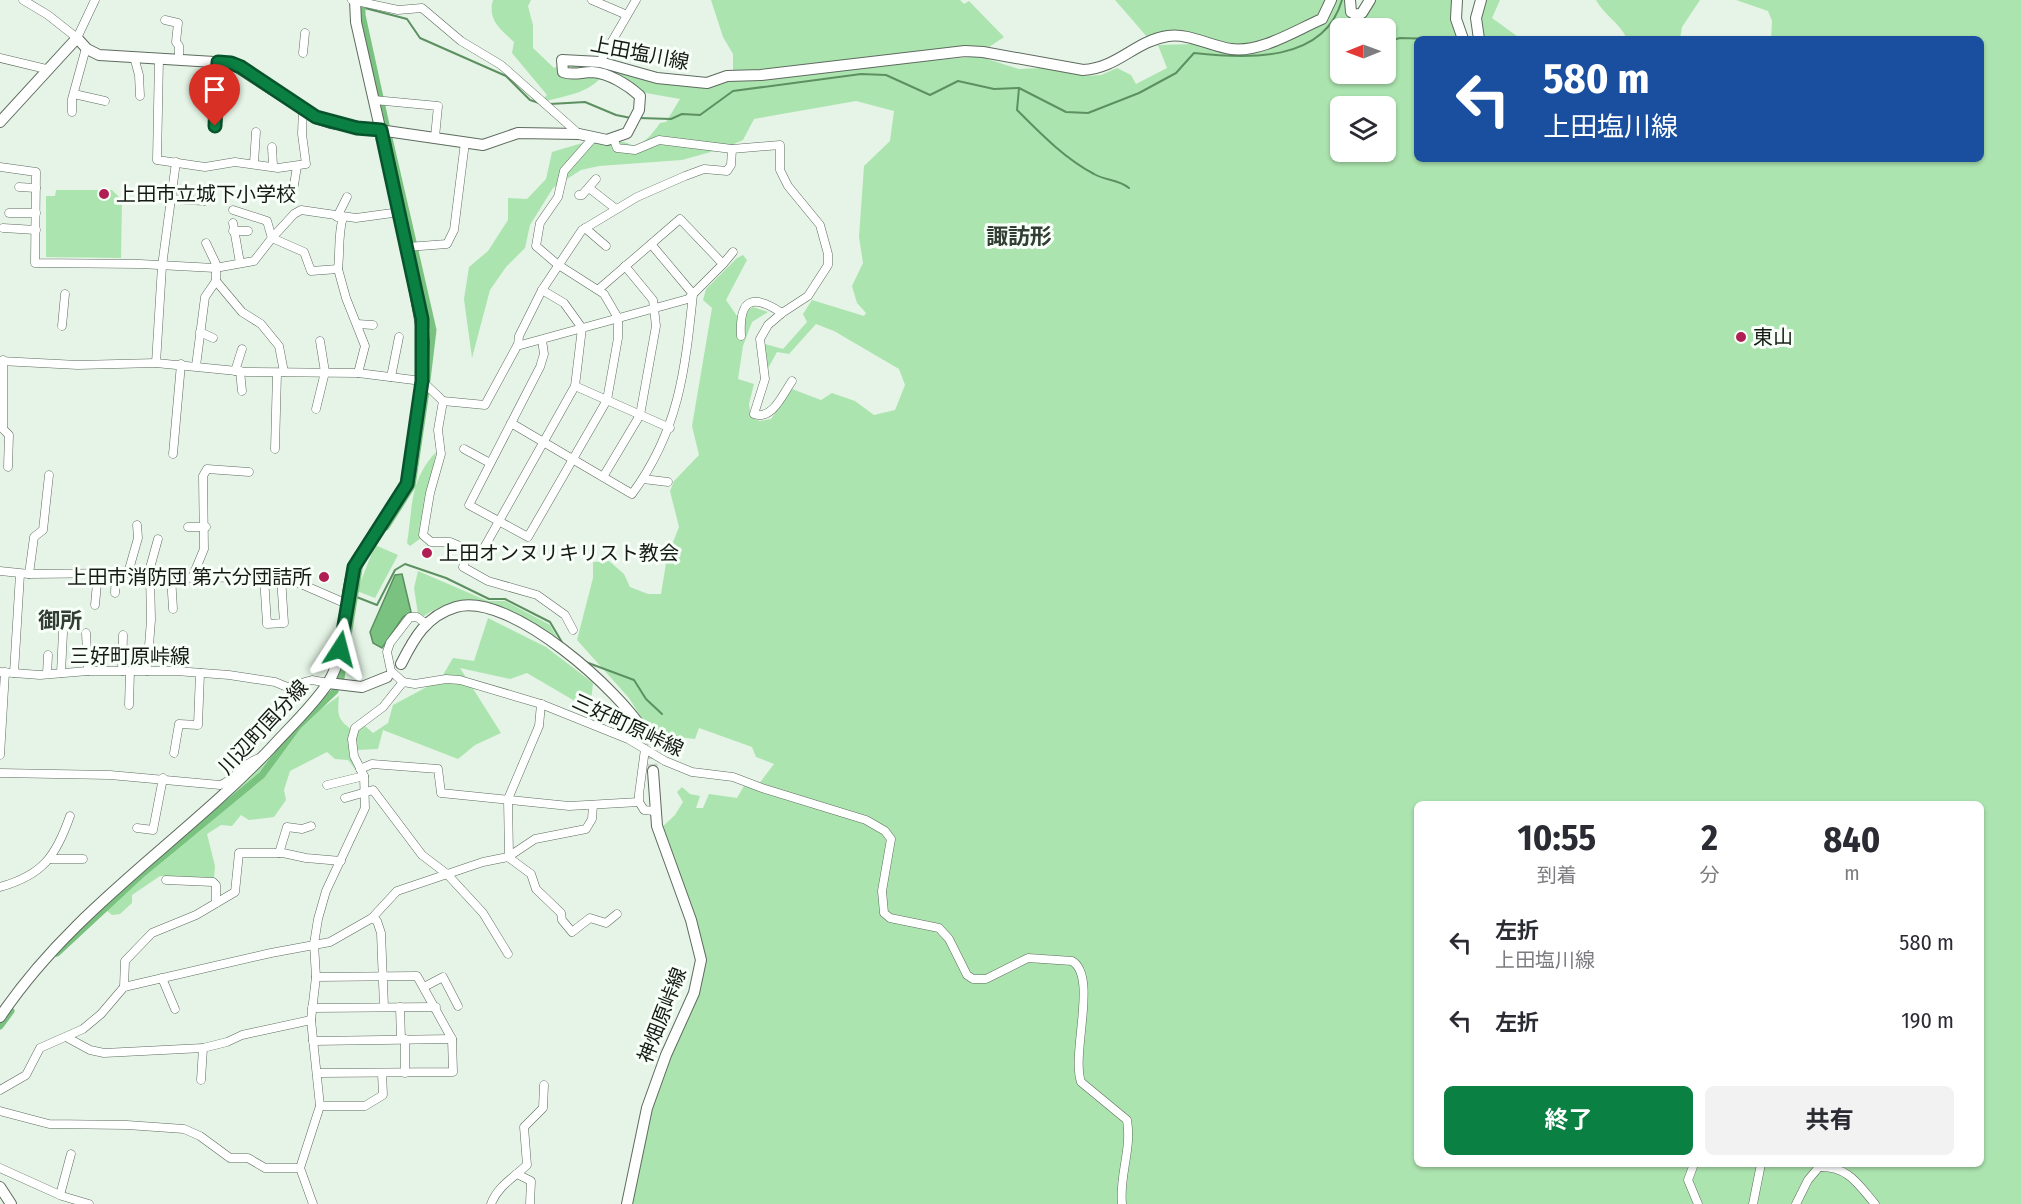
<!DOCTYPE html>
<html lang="ja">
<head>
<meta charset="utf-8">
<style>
  :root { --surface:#fff; --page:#f2f2f3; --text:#2b2b33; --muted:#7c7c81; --accent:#0b8043 }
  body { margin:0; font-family:"Fira Sans Condensed","Noto Sans JP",sans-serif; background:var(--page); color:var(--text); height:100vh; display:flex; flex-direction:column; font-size:22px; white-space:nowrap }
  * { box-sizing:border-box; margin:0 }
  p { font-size:20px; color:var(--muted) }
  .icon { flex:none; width:33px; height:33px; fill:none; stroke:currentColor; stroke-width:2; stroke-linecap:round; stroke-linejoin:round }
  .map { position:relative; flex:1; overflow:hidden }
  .side { position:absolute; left:1414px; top:801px; width:570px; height:366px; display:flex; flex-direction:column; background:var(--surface); border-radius:9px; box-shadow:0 2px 4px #0004 }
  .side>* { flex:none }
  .hud { position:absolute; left:1414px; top:36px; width:570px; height:126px; border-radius:9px; box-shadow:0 2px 4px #0004; background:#1a4fa0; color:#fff; overflow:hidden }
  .needle { width:39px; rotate:269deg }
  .fabs { position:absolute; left:1330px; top:18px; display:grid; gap:12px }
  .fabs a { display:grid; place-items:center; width:66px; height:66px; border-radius:9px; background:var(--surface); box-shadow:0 2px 4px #0004; font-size:30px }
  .pin { position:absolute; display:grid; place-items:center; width:51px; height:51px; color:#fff; margin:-62px -26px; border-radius:50% 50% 50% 0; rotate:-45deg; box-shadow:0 0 6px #0007 }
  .pin .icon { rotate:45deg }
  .me { position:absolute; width:66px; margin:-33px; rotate:9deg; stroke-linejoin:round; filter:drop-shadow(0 0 4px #0008) }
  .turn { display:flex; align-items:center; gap:21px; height:126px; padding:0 30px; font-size:27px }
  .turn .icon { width:78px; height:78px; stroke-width:2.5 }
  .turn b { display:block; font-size:42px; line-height:51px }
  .eta { display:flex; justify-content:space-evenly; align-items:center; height:102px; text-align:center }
  .eta b { font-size:36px; font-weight:700; line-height:42px }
  .button { display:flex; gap:12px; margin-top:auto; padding:12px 30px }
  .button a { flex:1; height:69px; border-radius:9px; background:var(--accent); color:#fff; font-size:24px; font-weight:700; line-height:69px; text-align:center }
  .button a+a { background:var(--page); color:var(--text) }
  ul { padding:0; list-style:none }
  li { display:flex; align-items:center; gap:18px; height:78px; padding:0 30px }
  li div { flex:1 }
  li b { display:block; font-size:22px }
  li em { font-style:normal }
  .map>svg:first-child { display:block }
  .green { fill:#ace4af; fill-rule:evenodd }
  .water { fill:#7ac280; stroke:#5c9060; stroke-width:1.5 }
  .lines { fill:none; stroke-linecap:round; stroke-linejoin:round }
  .stream { stroke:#5c9060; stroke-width:2 }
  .canal { stroke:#7ac280; stroke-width:7 }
  .secondary-tunnel { stroke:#c6d3c7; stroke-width:10; stroke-dasharray:10 5; stroke-linecap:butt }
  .street-casing { stroke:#5e6b5f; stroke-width:9 }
  .secondary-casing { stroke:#5e6b5f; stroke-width:12 }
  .street { stroke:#fff; stroke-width:8 }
  .secondary { stroke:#fff; stroke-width:10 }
  .route-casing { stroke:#07532c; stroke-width:15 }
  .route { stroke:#0b8043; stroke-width:10 }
  .poi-dot { fill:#af1f54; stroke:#f8fef8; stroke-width:2 }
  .labels { text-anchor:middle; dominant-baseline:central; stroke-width:6; stroke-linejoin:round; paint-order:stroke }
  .street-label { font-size:20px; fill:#151a15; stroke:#f8fef8 }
  .poi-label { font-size:20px; fill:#151a15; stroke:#f8fef8; text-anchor:start }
  .quarter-label { font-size:22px; font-weight:bold; fill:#323e33; stroke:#f8fef8 }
</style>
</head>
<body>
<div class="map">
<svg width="2021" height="1204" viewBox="0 0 2021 1204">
  <rect width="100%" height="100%" fill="#e5f4e6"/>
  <g class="green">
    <path d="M493 0H531L528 6 533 25V48L554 68 568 62 579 61 657 80 727 78 984 56 987 59 1019 69 1042 68 1086 76 1101 75 1117 68 1131 75 1136 84 1167 68 1158 45 1193 44 1232 53 1314 27 1335 0H1347L1346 13 1354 22 1364 17 1374 0H1455L1459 39H1418V159H1982V39H1771L1772 21 1768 11 1736 0H2021V1204H630L651 1108 702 963 660 829 675 815 683 802 677 792 682 787 690 794 700 796 696 808H703L709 794 737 798 744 786 755 789 774 764 756 757 752 747 699 728 695 739 652 734 629 698 577 640 593 578V562L609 561 624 574 630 587 648 594H661L667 557 679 527 670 491 674 481 699 455 692 426 712 308 703 300 706 289 737 258 743 255 747 260 726 300 737 316 753 307 768 312 752 322 743 346 738 379 754 384 749 404 751 417 759 421 771 419 792 389 821 400 832 393 855 401 874 415 895 410 905 385 899 369 834 331 816 324 789 354 777 352 766 372 765 344 783 349 807 322 803 314 812 300 864 316 866 313 857 303 852 286 863 263 859 237 864 166 890 141 894 111 856 101 754 119 743 140 725 148 682 160 599 166 581 170 553 188 530 225 525 248 506 267 490 290 472 358 464 299 469 267 488 251 508 220V198L527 199 546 179 552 152 589 141 624 142 635 146C647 141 653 133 660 123L666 122 680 99 646 93 605 72C592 93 568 95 546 101L544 98 547 95 512 53 514 42C501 30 487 20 493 0ZM1341 28H1386V74H1341ZM1341 106H1386V152H1341ZM1418 804H1982V1164H1418Z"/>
    <polygon points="711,0 960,0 964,4 969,1 1004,37 989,47 971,46 878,60 733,72 733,54 723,37"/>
    <polygon points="1115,0 1328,0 1321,15 1272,37 1244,46 1148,38"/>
    <polygon points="1483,0 1500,0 1492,18 1521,39 1482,39 1479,9"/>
    <path d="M1596 0H1700L1682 27 1680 39H1627C1620 23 1604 15 1596 0Z"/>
    <polygon points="56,190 112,190 122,200 121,258 46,257 46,196 55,196"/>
    <path d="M436 452 421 538 410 546 407 543C413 507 409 481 436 452Z"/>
    <polygon points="375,545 398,555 375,598 357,591"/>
    <path d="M418 571 488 601H505L550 625 559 641C525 612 465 587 424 616L418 614 414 588Z"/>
    <path d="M488 618 546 647 593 683 590 710 527 673 510 679 460 668 501 733 475 745 458 759 383 730 378 749 357 750 355 769 348 760 335 759 327 752 290 771 284 790 286 800 274 817 249 820 241 815 232 826 221 825 207 834 215 866 214 879 160 876 132 895V903L120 914 112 915 106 910 156 864 281 737 339 696C337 717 338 720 355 732L365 726 373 733 388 723 393 705 440 680 453 658 474 661Z"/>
  </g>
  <polygon class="water" points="402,574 411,612 403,617 382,648 373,643 370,632 395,575"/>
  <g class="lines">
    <g class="stream">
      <polyline points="361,7 407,19 420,38 506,76 530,100 542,104"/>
      <polyline points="1331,23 1341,28"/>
      <polyline points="1386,42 1400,38 1434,39"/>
      <path d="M1019 88 1017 110C1040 133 1064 158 1094 174 1106 181 1118 179 1129 188"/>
      <polyline points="550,104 585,102 616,115 631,118"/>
      <path d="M639 118 671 119 682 114 700 115 733 91 861 74 886 75 930 95 958 81 994 89 1019 88 1066 112 1088 113 1139 93 1176 73 1194 53C1247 59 1324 63 1342 0"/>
      <polyline points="354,596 377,605 395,570 405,564 446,578 489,599 505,599 550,622 563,644"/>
      <polyline points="583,661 634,680 646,699 662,714"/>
    </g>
    <g class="canal">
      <polyline points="362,0 362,15 386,125"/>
      <polyline points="389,138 413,242"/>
      <polyline points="415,251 433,330 427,380"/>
      <polyline points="386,527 412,486 426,391"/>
      <polyline points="341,678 359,569"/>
      <polyline points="57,953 143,873 262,775 298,726 335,691"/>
      <polyline points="0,1026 11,1011"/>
    </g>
    <polyline class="secondary-tunnel" points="646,735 651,747 653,771"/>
    <defs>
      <g id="street">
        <polyline points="23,0 48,15 77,38 95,0"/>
        <polyline points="352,0 398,10 422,8 461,41 501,65 579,134"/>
        <polyline points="592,0 627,15"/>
        <polyline points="165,20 178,23 176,42 179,46 179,58"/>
        <polyline points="303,53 305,33"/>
        <polyline points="134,57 139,75 140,96"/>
        <polyline points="0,58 46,69"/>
        <polyline points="159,58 157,160 205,167 235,162 278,168 306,164 302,134 303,109"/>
        <polyline points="600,62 636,0"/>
        <polyline points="74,94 105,101"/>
        <polyline points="374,100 438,106 435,137"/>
        <polyline points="72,112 72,99 86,48"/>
        <polyline points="215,126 218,62"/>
        <path d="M614 140 617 148 635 150 659 140 732 149 780 145V170L788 186 820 225 828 254V265L808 296 782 313 768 325 760 339 765 379 754 414C772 421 783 394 792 381"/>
        <polyline points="272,147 273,166"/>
        <polyline points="254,163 256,132"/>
        <polyline points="0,167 36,172 35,263 140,264 215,268 254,261 272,238 304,252 311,271 338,269 346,298 365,346 358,373"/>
        <polyline points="294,185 297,166"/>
        <polyline points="19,187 36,188"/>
        <polyline points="589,188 616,209"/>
        <polyline points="579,195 582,195 596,179"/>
        <polyline points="171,199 205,201"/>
        <polyline points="233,210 267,221 272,238"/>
        <polyline points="9,213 36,213"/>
        <polyline points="337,217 347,197"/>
        <polyline points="233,223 240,263"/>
        <polyline points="3,228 36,230"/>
        <polyline points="585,228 606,246"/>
        <polyline points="233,231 248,231"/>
        <polyline points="272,238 294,214 301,210 356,218 400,212"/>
        <polyline points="407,247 447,244 454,230 465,142"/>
        <polyline points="723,264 733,252"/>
        <path d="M338 269C340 252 338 233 343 217"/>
        <polyline points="216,281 242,312 261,324 279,346 284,372"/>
        <polyline points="357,324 373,325"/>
        <polyline points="62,326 65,294"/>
        <polyline points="200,332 213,338"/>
        <path d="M741 336C739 299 752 293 782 313"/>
        <polyline points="542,340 544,354 540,367 469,505 528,537 607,400 618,338 618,318 604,294 557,264 536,246 540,223 558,197 564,171 593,138"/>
        <polyline points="518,345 519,336 542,290 582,230 637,197 685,176 704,169 727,171 731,165 732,149"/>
        <polyline points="3,360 3,429 9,435 8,467"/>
        <polyline points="0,361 78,365 156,363 247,372 358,373 422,381 443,401 485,405 517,346 688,299 723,264 680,219 599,289"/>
        <polyline points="156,363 162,266 176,162"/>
        <polyline points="196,366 205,297 216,281 216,264 206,243"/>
        <polyline points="235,371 242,349"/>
        <polyline points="240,371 242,391"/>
        <polyline points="391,377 399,337"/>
        <polyline points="575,386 670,428"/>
        <polyline points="443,401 438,430 441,454 430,493 423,535 431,542 450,542 480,555 575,386 582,328 564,303 542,290"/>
        <polyline points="316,409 325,372 320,341"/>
        <path d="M511 423 632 494C679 430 685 371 693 294L651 244"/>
        <polyline points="275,449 277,373"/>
        <polyline points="464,449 490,463"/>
        <polyline points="173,454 181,364"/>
        <polyline points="603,477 640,415 656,326 653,300 625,266"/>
        <polyline points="643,479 668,482"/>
        <polyline points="188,527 206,527"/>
        <polyline points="469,551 463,567 488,581 537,595 565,615 573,630"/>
        <polyline points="0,571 29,574 122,573 192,578 285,577 347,604"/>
        <polyline points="128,573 138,538 137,525"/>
        <polyline points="29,574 34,537 43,530 49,475"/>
        <polyline points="148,575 158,539"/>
        <polyline points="171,576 173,609"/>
        <polyline points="264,577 267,624 284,623 281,577"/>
        <polyline points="192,578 204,549 203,476 207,469 249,472"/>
        <polyline points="115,593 116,572"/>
        <polyline points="95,605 98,572"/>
        <path d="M425 623 417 617H410L390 643 387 652 391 671 403 682 415 684 446 679 460 680 541 704 628 739 665 761 692 772 733 777 762 788 866 820 885 831 891 839 882 891 884 913 890 918 939 928 949 939 967 975 973 979H986L1028 958 1072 961C1098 976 1071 1053 1081 1082L1127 1120C1132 1150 1119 1175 1122 1204"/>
        <polyline points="86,633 88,671"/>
        <polyline points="122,671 123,635"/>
        <polyline points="147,671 151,620 150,575"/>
        <polyline points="0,672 40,675 88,671 176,671 229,675 275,682 287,687 312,680 328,683"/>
        <polyline points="14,673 20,574"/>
        <polyline points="61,673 63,632"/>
        <polyline points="47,674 48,655"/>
        <polyline points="129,705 130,671"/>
        <polyline points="645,749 639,794 639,802 644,810 654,811"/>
        <polyline points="174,753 179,724 198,725 200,673"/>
        <polyline points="0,755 5,672"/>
        <polyline points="360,769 372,764 438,769 441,793 569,806 639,802"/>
        <path d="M0 773 110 775 220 785C236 780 243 762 260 758"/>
        <polyline points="327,785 364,776"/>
        <polyline points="345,798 373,790 422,855 447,874 483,913 508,954"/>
        <polyline points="137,828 153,830 163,778"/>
        <polyline points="279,853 287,827 302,829 311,826"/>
        <polyline points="509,856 508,799 539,726 541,704"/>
        <polyline points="508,857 535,839 586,829 592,819 593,805"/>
        <polyline points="50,859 83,859"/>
        <polyline points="166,880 213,882 216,885 216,903"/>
        <path d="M0 887C43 875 56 856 70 816"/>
        <polyline points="372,918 377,921 381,933 384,1007"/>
        <polyline points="316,977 417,976 452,1039 453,1072 318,1073"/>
        <polyline points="162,978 175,1009"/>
        <polyline points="124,987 125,961 152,933 196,915 235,892 239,853 283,853 306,858 341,861"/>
        <polyline points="424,987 443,977 458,1006"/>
        <polyline points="400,1007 401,1039"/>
        <polyline points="312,1008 436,1007"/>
        <polyline points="68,1038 90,1050 104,1053 203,1048 227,1042 242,1035 311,1020"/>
        <polyline points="405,1039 405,1073"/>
        <polyline points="313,1041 452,1039"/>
        <polyline points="201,1080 203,1048"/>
        <polyline points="0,1090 26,1075 40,1048 83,1029 101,1014 124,987 271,953 330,942 372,918 397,891 483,862 508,857 531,874 536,889 561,913 562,920 572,932 590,918 606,923 617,914"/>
        <polyline points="320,1106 365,1106 383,1095 382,1073"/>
        <polyline points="0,1111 49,1124 127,1125 184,1129 200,1136 230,1158 248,1158 265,1168 300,1168"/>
        <polyline points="1694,1164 1688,1180 1698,1204"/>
        <polyline points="0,1168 62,1196 89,1204"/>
        <polyline points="517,1174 531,1181 530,1204"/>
        <polyline points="60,1195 71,1154"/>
        <polyline points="313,1204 300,1168 320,1106 311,1020 316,977 314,944 318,919 326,891 365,808 364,776 354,756 352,739 355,728 383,707 403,682"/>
        <path d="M491 1204C497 1187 514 1177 527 1165L524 1127 543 1108 544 1085"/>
        <polyline points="1753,1204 1761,1164"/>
        <path d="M1796 1204 1808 1180 1819 1167C1848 1166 1858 1184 1875 1204"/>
      </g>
      <g id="secondary">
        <polyline points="1350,0 1351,12 1356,15 1362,13 1370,0"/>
        <polyline points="1457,0 1456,19 1463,39"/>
        <polyline points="1479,39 1476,18 1481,0"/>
        <path d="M0 122 77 38 87 49 99 55 231 63 316 118 331 123 483 145 518 133 579 134 607 140 627 133 639 110 640 96C628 85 609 73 592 72 581 72 573 76 563 72L562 60 600 62 657 78 707 83 727 76 761 75 965 51 983 52 1083 70C1118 68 1135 41 1168 36 1189 33 1210 46 1231 49 1261 53 1296 30 1322 19L1331 0"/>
        <path d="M401 664C414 638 426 616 456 607 510 591 622 692 646 735"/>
        <polyline points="328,683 362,687 387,677"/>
        <path d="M0 1017C72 909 183 841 271 748 290 727 312 707 328 683 351 646 340 599 357 560L404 491 410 474 422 381 424 342 407 247 356 22 355 0"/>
        <polyline points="0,1187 11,1204"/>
        <polyline points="627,1204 647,1108 666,1055 694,993 701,960 691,920 657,826 653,771"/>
      </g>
    </defs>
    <use href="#street" class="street-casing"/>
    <use href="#secondary" class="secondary-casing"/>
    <use href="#street" class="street"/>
    <use href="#secondary" class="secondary"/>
  </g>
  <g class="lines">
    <defs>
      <polyline id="route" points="215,126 218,62 231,63 241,67 316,117 357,128 381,130 422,319 422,381 407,484 354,567 340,649"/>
    </defs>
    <use href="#route" class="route-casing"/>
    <use href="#route" class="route"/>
  </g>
  <g class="poi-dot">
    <circle cx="104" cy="194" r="6"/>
    <circle cx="1741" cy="337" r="6"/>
    <circle cx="427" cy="553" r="6"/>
    <circle cx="324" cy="577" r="6"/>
  </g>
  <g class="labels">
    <g class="street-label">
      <text transform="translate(640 53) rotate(11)">上田塩川線</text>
      <text x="130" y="656">三好町原峠線</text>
      <text transform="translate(628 725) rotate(25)">三好町原峠線</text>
      <text transform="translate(263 727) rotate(-47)">川辺町国分線</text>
      <text transform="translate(662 1015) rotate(-69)">神畑原峠線</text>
    </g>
    <g class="poi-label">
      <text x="116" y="194">上田市立城下小学校</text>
      <text x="1753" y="337">東山</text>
      <text x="439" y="553">上田オンヌリキリスト教会</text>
      <text x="312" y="577" text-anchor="end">上田市消防団 第六分団詰所</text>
    </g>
    <g class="quarter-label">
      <text x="1019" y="236">諏訪形</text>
      <text x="60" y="620">御所</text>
    </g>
  </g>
</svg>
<div class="fabs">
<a><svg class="needle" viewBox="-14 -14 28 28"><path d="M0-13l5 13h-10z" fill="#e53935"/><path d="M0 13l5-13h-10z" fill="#7c7c81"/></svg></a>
<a><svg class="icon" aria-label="layers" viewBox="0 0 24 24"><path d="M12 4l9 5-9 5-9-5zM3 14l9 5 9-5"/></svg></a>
</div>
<div class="pin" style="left:215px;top:126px;background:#d93025"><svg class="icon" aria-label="arrive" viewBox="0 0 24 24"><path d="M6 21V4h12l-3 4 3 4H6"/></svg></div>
<svg class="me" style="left:340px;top:649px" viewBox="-20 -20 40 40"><path d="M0-17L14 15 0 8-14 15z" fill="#0b8043" stroke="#fff" stroke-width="4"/></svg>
<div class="hud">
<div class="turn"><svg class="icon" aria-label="left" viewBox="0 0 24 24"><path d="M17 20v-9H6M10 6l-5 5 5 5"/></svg><div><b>580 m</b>上田塩川線</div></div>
</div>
<section class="side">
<div class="eta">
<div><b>10:55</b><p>到着</p></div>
<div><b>2</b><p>分</p></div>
<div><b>840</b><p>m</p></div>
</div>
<ul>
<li><svg class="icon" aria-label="left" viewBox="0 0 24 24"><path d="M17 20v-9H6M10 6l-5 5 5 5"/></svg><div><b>左折</b><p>上田塩川線</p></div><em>580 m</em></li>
<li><svg class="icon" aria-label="left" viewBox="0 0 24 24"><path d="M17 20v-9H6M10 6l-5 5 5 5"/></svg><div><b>左折</b></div><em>190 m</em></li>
</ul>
<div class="button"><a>終了</a><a>共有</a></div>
</section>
</div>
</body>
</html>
